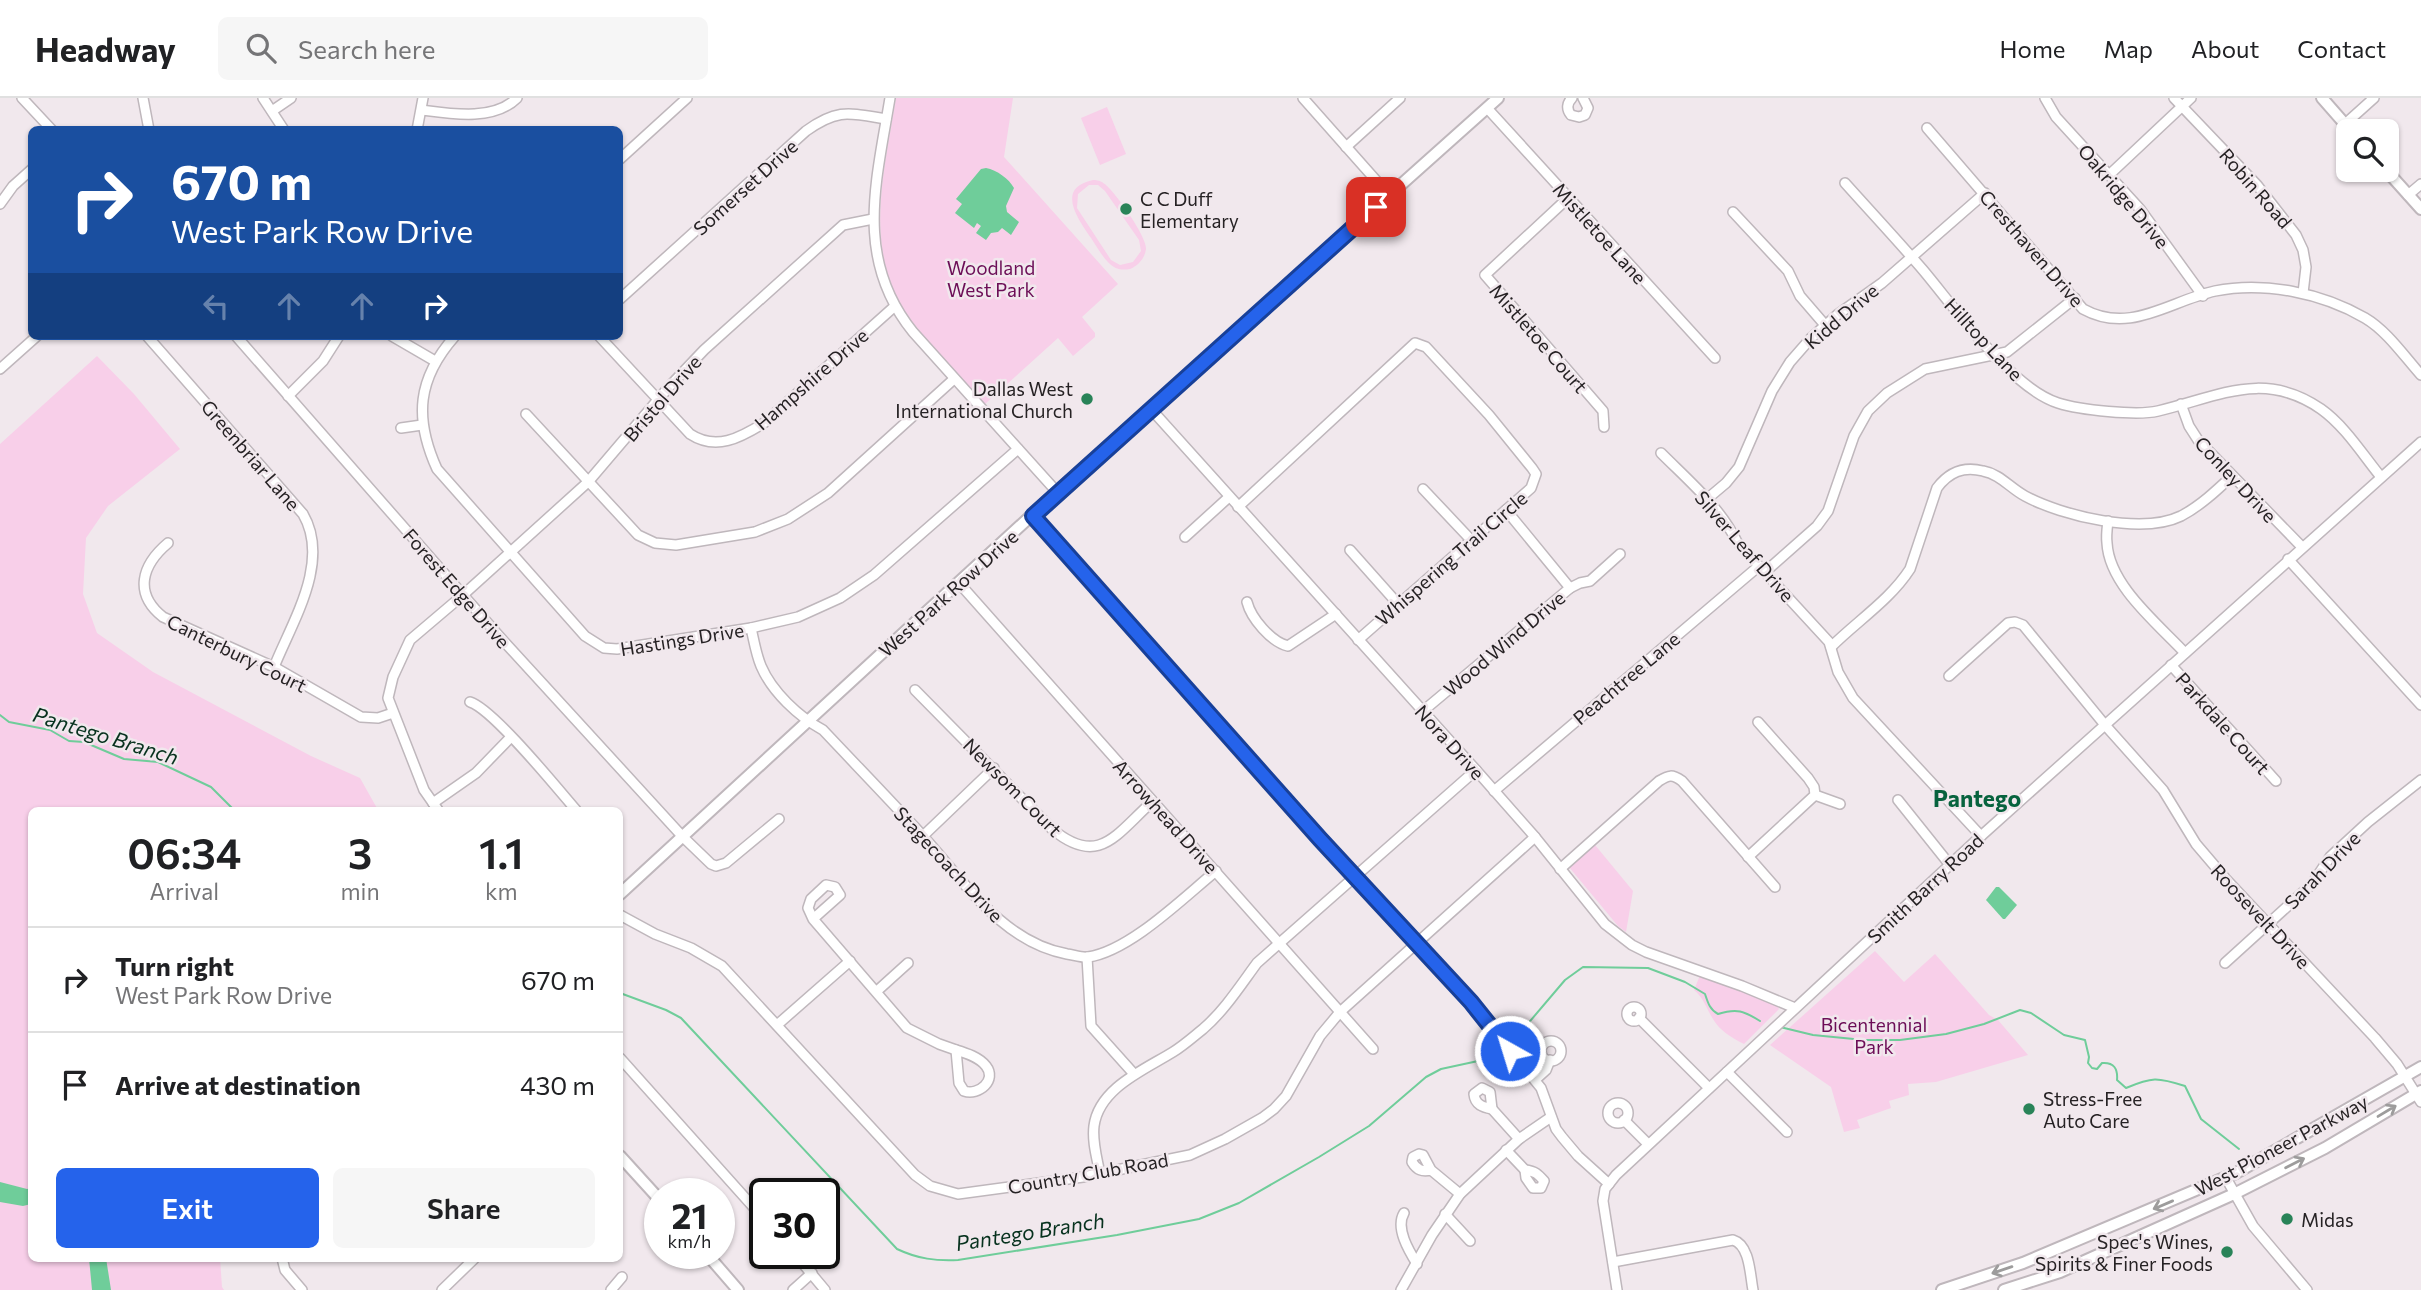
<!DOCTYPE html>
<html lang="en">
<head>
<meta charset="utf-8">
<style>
  :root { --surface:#fff; --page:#f6f6f6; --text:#202124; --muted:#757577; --line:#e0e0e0; --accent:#2563eb }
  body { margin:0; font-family:Commissioner,sans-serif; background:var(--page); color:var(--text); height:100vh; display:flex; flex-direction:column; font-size:26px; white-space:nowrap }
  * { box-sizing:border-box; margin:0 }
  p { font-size:23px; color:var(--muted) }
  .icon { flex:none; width:38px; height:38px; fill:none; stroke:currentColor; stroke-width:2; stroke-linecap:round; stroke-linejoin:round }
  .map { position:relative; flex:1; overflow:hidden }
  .details { position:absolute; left:28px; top:709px; width:595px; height:455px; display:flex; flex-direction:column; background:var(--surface); border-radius:10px; box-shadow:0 2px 5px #0004 }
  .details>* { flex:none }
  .top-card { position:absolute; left:28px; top:28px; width:595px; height:214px; border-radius:10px; box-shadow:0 2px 5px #0004; background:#1a4fa0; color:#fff; overflow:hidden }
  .fabs { position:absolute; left:2336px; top:21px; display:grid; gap:14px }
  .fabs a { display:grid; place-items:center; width:63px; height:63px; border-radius:10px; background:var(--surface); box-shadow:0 2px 5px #0004; font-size:35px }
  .speed { position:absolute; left:644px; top:1080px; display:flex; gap:14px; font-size:35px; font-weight:700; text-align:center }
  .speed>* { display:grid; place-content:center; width:91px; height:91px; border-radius:50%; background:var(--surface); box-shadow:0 2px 5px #0004; line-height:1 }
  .speed small { font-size:18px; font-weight:400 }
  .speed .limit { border:4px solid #111; border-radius:10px; background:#fff; color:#111 }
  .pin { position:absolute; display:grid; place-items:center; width:60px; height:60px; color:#fff; margin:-30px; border-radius:14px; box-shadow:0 4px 10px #0006 }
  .me { position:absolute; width:77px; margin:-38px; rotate:321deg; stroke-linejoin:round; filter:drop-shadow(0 0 5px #0008) }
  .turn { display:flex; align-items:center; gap:24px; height:147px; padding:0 28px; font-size:32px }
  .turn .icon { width:91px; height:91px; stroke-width:2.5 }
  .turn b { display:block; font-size:49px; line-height:60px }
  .lanes { display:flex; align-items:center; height:66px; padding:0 28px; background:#0003; justify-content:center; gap:35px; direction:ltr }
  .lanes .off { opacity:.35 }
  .eta { display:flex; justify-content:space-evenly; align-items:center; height:119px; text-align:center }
  .eta b { font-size:42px; font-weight:600; line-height:49px }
  .action { display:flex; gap:14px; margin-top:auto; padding:14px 28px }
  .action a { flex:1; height:80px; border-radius:10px; background:var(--accent); color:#fff; font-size:28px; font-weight:600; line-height:80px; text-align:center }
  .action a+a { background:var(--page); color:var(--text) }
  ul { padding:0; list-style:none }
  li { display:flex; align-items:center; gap:21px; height:105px; padding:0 28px; border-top:2px solid var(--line) }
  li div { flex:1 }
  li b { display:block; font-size:26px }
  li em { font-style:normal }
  header { display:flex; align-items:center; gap:42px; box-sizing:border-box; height:98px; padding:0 35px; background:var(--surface); border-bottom:2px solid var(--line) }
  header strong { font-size:33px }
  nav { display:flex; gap:38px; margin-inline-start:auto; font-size:24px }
  .search { width:490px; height:63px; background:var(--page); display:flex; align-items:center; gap:18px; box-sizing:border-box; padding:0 24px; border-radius:10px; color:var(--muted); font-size:26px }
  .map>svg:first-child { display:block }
  .green { fill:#f8cfe9; fill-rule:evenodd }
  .water { fill:#6fcd9a }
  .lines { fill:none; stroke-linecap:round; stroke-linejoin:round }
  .stream { stroke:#6fcd9a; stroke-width:2 }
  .minor-casing { stroke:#bfb7bc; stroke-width:12 }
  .major-casing { stroke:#bfb7bc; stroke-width:14 }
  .minor { stroke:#fff; stroke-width:9 }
  .major { stroke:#fff; stroke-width:10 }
  .oneway { stroke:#9d9c9c }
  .route-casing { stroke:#184099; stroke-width:18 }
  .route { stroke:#2563eb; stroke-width:12 }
  .poi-dot { fill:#298358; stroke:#f1e8ed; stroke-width:2.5 }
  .labels { text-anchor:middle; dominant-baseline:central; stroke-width:5; stroke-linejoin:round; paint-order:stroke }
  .street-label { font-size:19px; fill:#262224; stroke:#f1e8ed }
  .poi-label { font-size:19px; fill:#262224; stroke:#f1e8ed; text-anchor:start }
  .park-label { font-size:19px; fill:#6c0e57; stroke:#f1e8ed }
  .water-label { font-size:21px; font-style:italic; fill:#07321e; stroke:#f1e8ed }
  .quarter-label { font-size:23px; font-weight:bold; fill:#07633e; stroke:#f1e8ed }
</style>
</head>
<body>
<header>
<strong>Headway</strong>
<div class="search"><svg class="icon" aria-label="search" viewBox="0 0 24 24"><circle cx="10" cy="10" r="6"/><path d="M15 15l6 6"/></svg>Search here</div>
<nav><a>Home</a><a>Map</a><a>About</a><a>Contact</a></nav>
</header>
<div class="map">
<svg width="2421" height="1192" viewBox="0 0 2421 1192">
  <rect width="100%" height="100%" fill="#f1e8ed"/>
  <g class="green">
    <path d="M896 0H1013L1004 59 1118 186 1082 219 1095 235V239L1073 258 1058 240 985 306C961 279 933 252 911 222 861 156 884 75 896 0Z"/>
    <polygon points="1107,9 1126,56 1100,67 1081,20"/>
    <path d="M1093 82C1099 82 1103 84 1107 88 1117 97 1147 139 1146 151 1145 160 1138 168 1130 171 1124 172 1119 172 1114 169 1104 163 1098 150 1091 140 1078 121 1055 90 1093 82ZM1089 87H1098L1105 93 1139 142 1141 153 1133 164 1120 167 1111 162 1077 110 1078 96Z"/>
    <polygon points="97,258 134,296 180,351 108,408 86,440 83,496 97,535 153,574 311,658 360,680 378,712 32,712 32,1160 220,1160 222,1189 224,1192 0,1192 0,346"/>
    <polygon points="1595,747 1633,793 1626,834 1618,828 1569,769"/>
    <polygon points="1875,853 1904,884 1935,856 1989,917 1998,922 2028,957 1936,984 1908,986 1909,997 1889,1003 1891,1010 1857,1022 1860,1030 1844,1034 1831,989 1770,947"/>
    <path d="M1701 875 1776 905 1779 911 1744 946C1732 940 1720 933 1713 921 1706 910 1704 900 1694 892Z"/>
  </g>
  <g class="water">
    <path d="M986 70C997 72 1009 81 1014 90L1006 108 1007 114 1019 124 1011 137 1002 130 998 134 991 135 986 142 976 135 981 128 977 125 974 130 955 115 962 106 956 101 981 71Z"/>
    <polygon points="1996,789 1999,789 2017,807 2005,821 2003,821 1986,802"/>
    <polygon points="0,1084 27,1091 31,1090 31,1106 23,1108 0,1104"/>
    <polygon points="89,1160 106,1160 111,1192 92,1192"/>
  </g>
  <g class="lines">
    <g class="stream">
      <polyline points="0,617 9,624 50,632 69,643 84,644 124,661 158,664 211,689 234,712"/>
      <path d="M620 895 666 912 681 920 897 1151C918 1161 936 1163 958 1162L1117 1137 1199 1121 1239 1105 1319 1059 1369 1028 1426 979 1441 971 1478 963 1503 951"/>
      <path d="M1780 929 1813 937 1864 942H1900L1946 936 1984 926 2020 912 2031 915 2064 937 2085 942 2089 959 2088 965 2092 970 2097 971 2102 965C2114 964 2118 971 2117 982L2126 990C2152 979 2157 979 2185 988L2201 1021 2239 1051"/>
      <path d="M1514 942 1565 882 1583 869 1648 870 1685 884 1705 896C1708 905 1710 912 1718 916 1737 910 1744 913 1760 923"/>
    </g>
    <defs>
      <g id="minor">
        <polyline points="22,0 52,32"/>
        <polyline points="143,0 149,32"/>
        <polyline points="263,0 284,32"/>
        <path d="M890 0C876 85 854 161 913 234L1057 394"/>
        <polyline points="1303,0 1389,97"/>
        <path d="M1572 0C1567 5 1566 11 1571 17L1579 19 1585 17 1588 10 1583 0"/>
        <polyline points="2045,0 2056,19 2140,111 2203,198"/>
        <polyline points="2174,0 2257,87 2296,137 2303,152 2306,169 2303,195"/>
        <polyline points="1487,10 1715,260"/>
        <path d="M422 12C452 16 494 23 517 0"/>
        <polyline points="272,13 291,0"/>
        <polyline points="2345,26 2374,0"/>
        <path d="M1927 30 2083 211C2130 237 2169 203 2215 193 2264 183 2322 195 2365 220 2387 233 2404 258 2421 277"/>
        <polyline points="417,32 423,0"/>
        <polyline points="1346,49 1400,0"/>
        <polyline points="620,61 687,0"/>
        <polyline points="2109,77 2191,0"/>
        <path d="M1845 85C1871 114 1898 143 1923 172 1955 210 2011 290 2058 305 2080 312 2137 318 2158 313 2218 299 2263 271 2321 311 2345 328 2363 357 2381 379"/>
        <polyline points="2408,97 2421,86"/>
        <polyline points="1568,100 1485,177 1603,313 1604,329"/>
        <polyline points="0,106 13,88 32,71"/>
        <polyline points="1733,114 1788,173 1800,198 1825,227"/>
        <path d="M620 201 806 33C838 10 849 15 886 21"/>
        <path d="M147 238 303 416C331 464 292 524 274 569"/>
        <polyline points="236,238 499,538 682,738 711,766 716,768 726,765 779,721"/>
        <polyline points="392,238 435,263"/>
        <path d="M455 238C417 281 414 320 437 371L585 538 604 550 617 551 751 530 798 519 840 500 874 477 1018 351"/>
        <path d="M599 238 690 336C716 353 740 340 764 325L895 208"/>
        <polyline points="0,271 37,238"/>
        <polyline points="288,298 323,263 339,238"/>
        <polyline points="2181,306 2189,328 2198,342 2302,449"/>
        <polyline points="1151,311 1476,672 1535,739 1605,826 1632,847 1646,854 1742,888 1795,910"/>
        <polyline points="526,316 638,437 655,445 676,447 755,434 788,421 828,395 954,281"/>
        <polyline points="401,330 422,327"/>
        <path d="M1661 355C1689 383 1720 409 1737 444L1829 544 1838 574 1853 600 1981 738"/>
        <polyline points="1423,391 1472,443"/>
        <polyline points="1707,401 1726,385 1739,369 1772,293 1790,264 1811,240 1837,217 1882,185 1985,95"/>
        <polyline points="1238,409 1415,245 1426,249 1489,317 1532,370 1536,376 1531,390 1358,542"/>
        <polyline points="1506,412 1570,490"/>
        <polyline points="1033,418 1320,741 1471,904 1541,990 1556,1031 1562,1039 1578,1058 1609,1086"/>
        <path d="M2108 423C2107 431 2106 438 2107 445 2109 487 2158 526 2185 555"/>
        <polyline points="1185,439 1229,399"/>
        <path d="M168 445C142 467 133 495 163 519L274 569 361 619 378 620 393 615"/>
        <polyline points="1350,452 1398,506"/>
        <polyline points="2288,461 2421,607"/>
        <polyline points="1765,474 1817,428 1828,413 1854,338 1868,313 1887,295 1925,271 2007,254 2075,200"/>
        <polyline points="959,485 1373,951"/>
        <path d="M1247 504C1251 520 1271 544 1288 548L1336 516"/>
        <path d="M751 530C754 543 756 556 761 568 772 594 799 619 823 632 856 667 889 701 922 737 964 783 1002 844 1067 856 1074 857 1082 860 1088 859 1130 853 1184 799 1216 773"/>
        <path d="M1831 549C1857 523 1890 502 1910 471L1937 390C1949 374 1963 368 1983 373 2000 376 2010 390 2025 398 2062 418 2142 437 2181 418 2200 408 2216 393 2232 378"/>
        <polyline points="2171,567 2276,683"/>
        <polyline points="1949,578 2008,525 2015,524 2023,527 2105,627 2163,692 2196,746 2225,780 2375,940 2397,966 2421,1004"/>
        <path d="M915 592 1052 731C1099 770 1116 736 1152 704"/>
        <path d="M470 604C493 611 557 690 576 712"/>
        <polyline points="1423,613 1570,490 1580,485 1590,483 1620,456"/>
        <polyline points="1494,693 1759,468"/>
        <polyline points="1815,697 1840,706"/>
        <polyline points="1898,702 1950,767"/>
        <polyline points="433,705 476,675 511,639"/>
        <polyline points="438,712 424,692 388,600 393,579 410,542 463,497 588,384 668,290 704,252 843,127 873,121"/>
        <polyline points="923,738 994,670"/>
        <polyline points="1748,759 1815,697 1814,689 1808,680 1758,624"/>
        <path d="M1560 771 1659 683C1669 677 1672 676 1682 683L1775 789"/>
        <polyline points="620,817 655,836 691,850 722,868 915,1077 930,1088 958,1096 1083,1079 1190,1057 1225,1041 1262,1020 1274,1011 1286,998 1320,938 1340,914 1535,739"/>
        <polyline points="813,821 840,797 835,789 826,787 811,801 808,810 813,821 907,930 939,946 956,952"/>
        <polyline points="1087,859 1091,928 1134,976"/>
        <polyline points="2225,865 2312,786 2330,759 2368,724 2421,682"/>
        <polyline points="877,893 908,865"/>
        <circle cx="1634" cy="916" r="7"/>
        <polyline points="1639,920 1709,990"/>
        <polyline points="777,927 850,863"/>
        <circle cx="1551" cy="953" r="10"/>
        <path d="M956 952C966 955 979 959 986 968 997 982 979 998 964 993L959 985Z"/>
        <polyline points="620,960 765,1122"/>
        <polyline points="1727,974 1787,1034"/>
        <polyline points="1535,982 1546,972 1550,962"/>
        <path d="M1482 990 1490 994 1492 1011C1483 1009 1475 1007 1474 996Z"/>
        <circle cx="1618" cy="1015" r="10"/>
        <polyline points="1492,1011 1519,1041"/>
        <polyline points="1624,1022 1648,1046"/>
        <polyline points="1506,1052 1525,1072"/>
        <path d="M1431 1072 1423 1057 1419 1056 1413 1059 1412 1064C1417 1072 1422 1074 1431 1072L1460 1096"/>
        <path d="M1525 1072C1535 1073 1538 1076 1544 1083L1541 1090H1533L1526 1080Z"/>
        <path d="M1100 1076C1097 1060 1092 1044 1094 1028 1099 990 1144 972 1173 954 1183 948 1193 939 1203 931 1224 913 1240 888 1257 865L1476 672"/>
        <polyline points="2226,1080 2253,1128 2307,1192"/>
        <path d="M1404 1115C1395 1130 1409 1153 1417 1166"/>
        <polyline points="1445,1116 1470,1143"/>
        <polyline points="794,1155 825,1192"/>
        <polyline points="282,1160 285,1172 302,1192"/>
        <path d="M1613 1164 1733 1142C1750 1147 1750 1177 1753 1192"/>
        <polyline points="442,1192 475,1160"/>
        <polyline points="611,1192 622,1179"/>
        <polyline points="793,1192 812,1175"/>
        <polyline points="1401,1192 1432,1137 1460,1096 1519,1041 1551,1019"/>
        <polyline points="1617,1192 1603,1103 1605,1091 1616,1077 1981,738 2421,344"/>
      </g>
      <g id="major">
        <polyline points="2322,0 2351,33"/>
        <polyline points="2386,72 2421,111"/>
        <polyline points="620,796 1057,394 1498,0"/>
        <polyline points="620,1058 660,1102"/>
        <polyline points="706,1155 738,1192"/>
        <polyline points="1942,1192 2023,1165 2236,1075 2421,969"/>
        <polyline points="2004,1192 2060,1174 2234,1096 2325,1050 2421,993"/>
      </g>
    </defs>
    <use href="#minor" class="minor-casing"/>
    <use href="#major" class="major-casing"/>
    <use href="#minor" class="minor"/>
    <use href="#major" class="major"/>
  </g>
  <defs><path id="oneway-shaft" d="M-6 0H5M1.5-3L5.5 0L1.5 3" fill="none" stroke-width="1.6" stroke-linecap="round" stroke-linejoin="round" transform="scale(1.75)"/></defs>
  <g class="oneway">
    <use href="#oneway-shaft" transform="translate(2387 1013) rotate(-31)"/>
    <use href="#oneway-shaft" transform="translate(2295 1065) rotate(-27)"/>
    <use href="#oneway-shaft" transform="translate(2163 1107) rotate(157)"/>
    <use href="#oneway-shaft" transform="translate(2002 1172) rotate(161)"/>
  </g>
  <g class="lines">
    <defs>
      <polyline id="route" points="1376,109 1033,418 1320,741 1471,904 1510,953"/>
    </defs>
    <use href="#route" class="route-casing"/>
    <use href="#route" class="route"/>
  </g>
  <g class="poi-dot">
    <circle cx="1126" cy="111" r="7"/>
    <circle cx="1087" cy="301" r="7"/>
    <circle cx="2029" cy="1011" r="7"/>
    <circle cx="2287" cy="1121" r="7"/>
    <circle cx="2227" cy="1154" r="7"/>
  </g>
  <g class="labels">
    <g class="street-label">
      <text transform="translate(745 89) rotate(-42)">Somerset Drive</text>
      <text transform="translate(2256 90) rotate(49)">Robin Road</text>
      <text transform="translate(2124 98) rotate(50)">Oakridge Drive</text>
      <text transform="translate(1600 135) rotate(48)">Mistletoe Lane</text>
      <text transform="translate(2032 150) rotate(49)">Cresthaven Drive</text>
      <text transform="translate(1841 218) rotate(-40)">Kidd Drive</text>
      <text transform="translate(1539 240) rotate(49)">Mistletoe Court</text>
      <text transform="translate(1984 241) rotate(47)">Hilltop Lane</text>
      <text transform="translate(811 281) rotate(-41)">Hampshire Drive</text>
      <text transform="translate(662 300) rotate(-49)">Bristol Drive</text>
      <text transform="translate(251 357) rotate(49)">Greenbriar Lane</text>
      <text transform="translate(2236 381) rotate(47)">Conley Drive</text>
      <text transform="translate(1745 448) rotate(49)">Silver Leaf Drive</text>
      <text transform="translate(1451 460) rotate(-41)">Whispering Trail Circle</text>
      <text transform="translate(457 490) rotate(49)">Forest Edge Drive</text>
      <text transform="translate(948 495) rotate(-42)">West Park Row Drive</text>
      <text transform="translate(682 541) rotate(-9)">Hastings Drive</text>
      <text transform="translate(1504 545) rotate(-40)">Wood Wind Drive</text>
      <text transform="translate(237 555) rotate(26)">Canterbury Court</text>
      <text transform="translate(1626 580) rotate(-40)">Peachtree Lane</text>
      <text transform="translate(2223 625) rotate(48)">Parkdale Court</text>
      <text transform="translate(1450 644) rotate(48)">Nora Drive</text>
      <text transform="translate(1013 689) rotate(45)">Newsom Court</text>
      <text transform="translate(1166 718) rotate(48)">Arrowhead Drive</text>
      <text transform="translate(949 766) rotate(47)">Stagecoach Drive</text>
      <text transform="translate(2322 772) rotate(-46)">Sarah Drive</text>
      <text transform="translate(1925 790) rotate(-43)">Smith Barry Road</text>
      <text transform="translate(2261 818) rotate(47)">Roosevelt Drive</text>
      <text transform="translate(2281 1047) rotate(-28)">West Pioneer Parkway</text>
      <text transform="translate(1088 1075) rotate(-10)">Country Club Road</text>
    </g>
    <g class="poi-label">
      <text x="1140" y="100">C C Duff<tspan x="1140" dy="22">Elementary</tspan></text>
      <text x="1073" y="290" text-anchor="end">Dallas West<tspan x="1073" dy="22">International Church</tspan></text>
      <text x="2043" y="1000">Stress-Free<tspan x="2043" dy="22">Auto Care</tspan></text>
      <text x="2301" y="1121">Midas</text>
      <text x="2213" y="1143" text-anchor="end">Spec's Wines,<tspan x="2213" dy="22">Spirits &amp; Finer Foods</tspan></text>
    </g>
    <g class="park-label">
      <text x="991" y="169">Woodland<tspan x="991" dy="22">West Park</tspan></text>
      <text x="1874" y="926">Bicentennial<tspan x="1874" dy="22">Park</tspan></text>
    </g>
    <g class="water-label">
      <text transform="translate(106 637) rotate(17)">Pantego Branch</text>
      <text transform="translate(1030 1133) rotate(-9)">Pantego Branch</text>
    </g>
    <g class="quarter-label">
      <text x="1977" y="700">Pantego</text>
    </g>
  </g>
</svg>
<div class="fabs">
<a><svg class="icon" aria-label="search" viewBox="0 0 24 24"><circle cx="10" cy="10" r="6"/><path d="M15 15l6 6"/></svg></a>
</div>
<div class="speed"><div>21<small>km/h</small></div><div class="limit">30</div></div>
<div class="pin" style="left:1376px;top:109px;background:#d93025"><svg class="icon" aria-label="arrive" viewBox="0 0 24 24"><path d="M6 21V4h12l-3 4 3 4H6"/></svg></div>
<svg class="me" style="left:1510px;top:953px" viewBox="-20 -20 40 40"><circle r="17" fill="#2563eb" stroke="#fff" stroke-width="3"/><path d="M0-11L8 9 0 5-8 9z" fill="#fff"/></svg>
<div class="top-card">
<div class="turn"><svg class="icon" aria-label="right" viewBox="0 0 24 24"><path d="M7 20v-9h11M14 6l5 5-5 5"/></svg><div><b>670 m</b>West Park Row Drive</div></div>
<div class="lanes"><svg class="icon off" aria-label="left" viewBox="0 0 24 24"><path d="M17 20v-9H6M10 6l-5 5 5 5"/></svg><svg class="icon off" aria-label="ahead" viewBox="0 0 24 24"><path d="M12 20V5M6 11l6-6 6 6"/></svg><svg class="icon off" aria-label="ahead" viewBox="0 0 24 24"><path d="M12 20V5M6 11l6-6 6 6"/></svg><svg class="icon" aria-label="right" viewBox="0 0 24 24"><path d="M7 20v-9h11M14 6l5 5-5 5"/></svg></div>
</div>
<section class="details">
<div class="eta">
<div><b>06:34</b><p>Arrival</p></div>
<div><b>3</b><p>min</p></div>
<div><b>1.1</b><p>km</p></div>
</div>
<ul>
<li><svg class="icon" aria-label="right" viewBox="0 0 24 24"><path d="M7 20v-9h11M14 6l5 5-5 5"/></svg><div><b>Turn right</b><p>West Park Row Drive</p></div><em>670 m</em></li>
<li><svg class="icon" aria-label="arrive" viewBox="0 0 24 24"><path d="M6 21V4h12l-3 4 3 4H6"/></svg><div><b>Arrive at destination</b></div><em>430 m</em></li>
</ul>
<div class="action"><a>Exit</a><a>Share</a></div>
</section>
</div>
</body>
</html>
